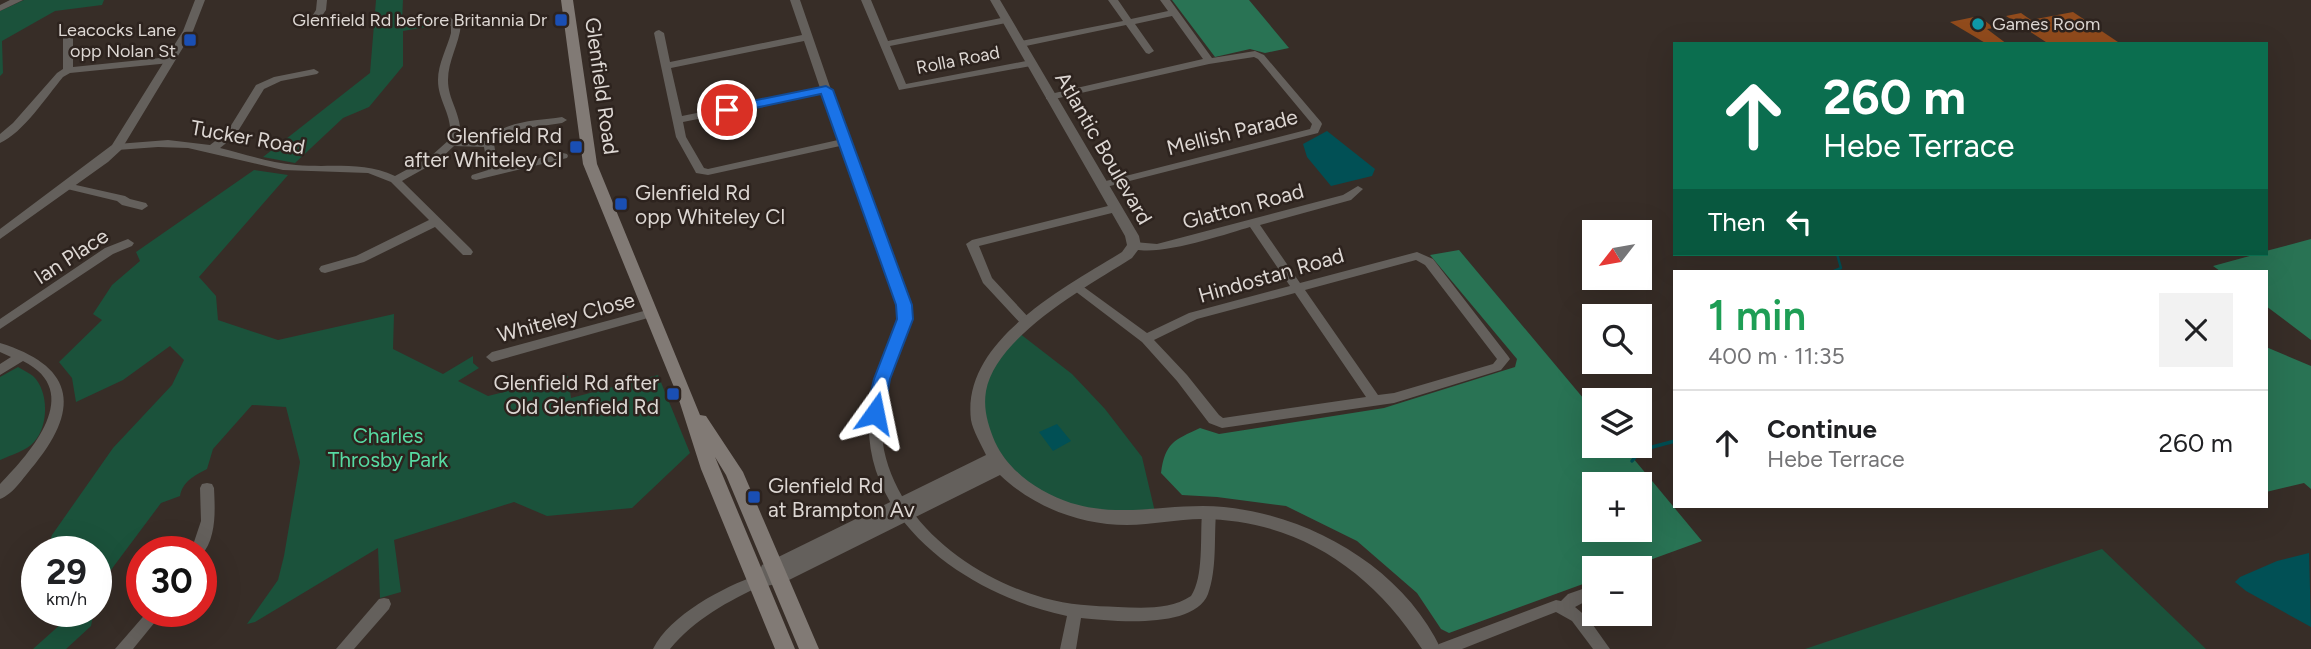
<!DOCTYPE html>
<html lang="en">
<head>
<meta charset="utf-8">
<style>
  :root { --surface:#fff; --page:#f2f2f2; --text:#202124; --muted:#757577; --line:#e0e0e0 }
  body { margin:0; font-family:Figtree,sans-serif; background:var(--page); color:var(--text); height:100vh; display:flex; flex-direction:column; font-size:26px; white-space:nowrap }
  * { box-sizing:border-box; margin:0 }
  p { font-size:23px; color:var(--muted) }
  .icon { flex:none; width:38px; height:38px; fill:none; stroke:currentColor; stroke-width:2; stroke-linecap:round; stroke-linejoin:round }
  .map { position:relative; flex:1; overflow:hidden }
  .panel { position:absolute; left:1673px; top:270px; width:595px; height:238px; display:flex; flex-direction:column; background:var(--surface); border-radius:0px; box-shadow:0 7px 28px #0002 }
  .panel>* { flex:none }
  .banner { position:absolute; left:1673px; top:42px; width:595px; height:214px; border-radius:0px; box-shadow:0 7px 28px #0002; background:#0b6e4f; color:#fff; overflow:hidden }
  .needle { width:46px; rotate:239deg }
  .tools { position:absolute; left:1582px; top:220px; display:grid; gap:14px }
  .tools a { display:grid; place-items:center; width:70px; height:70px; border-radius:0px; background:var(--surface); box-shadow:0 7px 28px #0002; font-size:35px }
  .speed { position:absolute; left:21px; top:536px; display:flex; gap:14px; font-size:35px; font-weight:700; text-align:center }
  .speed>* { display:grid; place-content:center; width:91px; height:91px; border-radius:50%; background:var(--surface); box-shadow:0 7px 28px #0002; line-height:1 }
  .speed small { font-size:18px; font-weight:400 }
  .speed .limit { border:10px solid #d22; background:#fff; color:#111 }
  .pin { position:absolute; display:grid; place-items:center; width:60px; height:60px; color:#fff; margin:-30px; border:4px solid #fff; border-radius:50%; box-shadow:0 2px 7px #0007 }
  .me { position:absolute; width:77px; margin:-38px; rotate:12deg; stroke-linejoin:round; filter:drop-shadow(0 0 5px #0008) }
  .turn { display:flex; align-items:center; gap:24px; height:147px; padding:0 35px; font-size:32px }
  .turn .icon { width:91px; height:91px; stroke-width:2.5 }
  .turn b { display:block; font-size:49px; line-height:60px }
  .then { display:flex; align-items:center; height:66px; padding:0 35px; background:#0003; gap:14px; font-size:26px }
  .round { display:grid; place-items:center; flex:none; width:74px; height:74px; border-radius:0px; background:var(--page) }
  .summary { display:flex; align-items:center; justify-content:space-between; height:119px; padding:0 35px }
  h1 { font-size:42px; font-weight:600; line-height:52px; color:#1e9e55 }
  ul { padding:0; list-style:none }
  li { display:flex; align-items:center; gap:21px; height:105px; padding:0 35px; border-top:2px solid var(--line) }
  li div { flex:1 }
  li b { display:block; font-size:26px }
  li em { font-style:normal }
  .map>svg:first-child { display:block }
  .green { fill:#1b523b }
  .forest { fill:#297354; fill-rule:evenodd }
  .water { fill:#015055 }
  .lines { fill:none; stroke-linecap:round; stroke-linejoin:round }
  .stream-far1 { stroke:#015055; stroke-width:2.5 }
  .stream { stroke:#015055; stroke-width:3.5 }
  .building { fill:#914b1c }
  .minor { fill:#64605c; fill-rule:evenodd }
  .tertiary { fill:#64605c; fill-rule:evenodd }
  .secondary { fill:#817a75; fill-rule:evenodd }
  .route { fill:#1a73e8; stroke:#114b97; stroke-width:2 }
  .transit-dot { fill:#1a4fb4; stroke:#2d231e; stroke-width:2.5 }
  .culture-dot { fill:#0f9aa8; stroke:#2d231e; stroke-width:2.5 }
  .labels { text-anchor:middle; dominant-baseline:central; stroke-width:5; stroke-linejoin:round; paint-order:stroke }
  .far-poi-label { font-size:18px; fill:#ddd7d3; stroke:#2d231e; text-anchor:end }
  .far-street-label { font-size:18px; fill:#ddd7d3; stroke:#2d231e }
  .street-label { font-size:21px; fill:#ddd7d3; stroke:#2d231e }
  .poi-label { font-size:21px; fill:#ddd7d3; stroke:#2d231e; text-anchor:end }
  .park-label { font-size:21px; fill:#56daa2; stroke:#2d231e }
</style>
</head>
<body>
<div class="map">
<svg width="2311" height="649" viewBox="0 0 2311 649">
  <rect width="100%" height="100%" fill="#372d27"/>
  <g class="green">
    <polygon points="24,0 104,0 102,5 55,11 2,41 3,73 0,76 0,11"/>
    <polygon points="376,0 403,0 402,23 438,16 438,25 403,31 403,66 369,107 343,118 295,163 263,157 370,73"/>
    <path d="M254 170 288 175 199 277 216 296 218 320 278 340 394 314 393 349 443 374 473 356V363L479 368 458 381 488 396 568 376 571 398 658 375 690 453 632 508 547 516 514 502 394 540 401 592 380 598 378 548 255 622 247 624 278 580 284 556 300 462 286 407 252 405 213 449 207 469C194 476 183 481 180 496L161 503 99 586 96 598V551H47L52 535 113 448 172 385 184 360 170 346 123 380 76 402 72 378 59 362 102 320 93 314 112 285 140 261 136 252Z"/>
    <path d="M1019 333 1072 374 1105 409 1142 457 1155 512C1133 511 1111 513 1090 510 1030 503 963 435 990 372 995 358 1010 345 1019 333Z"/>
    <path d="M18 367C23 370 29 373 33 376 49 391 49 426 34 442 26 451 11 455 0 460V377Z"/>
    <polygon points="2102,549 2206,649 1805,649"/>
    <polygon points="52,611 94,611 91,626 66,649 33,649 62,623"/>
  </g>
  <g class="forest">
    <polygon points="1172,0 1249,0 1289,48 1265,53 1250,49 1215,57"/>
    <polygon points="2311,239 2311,340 2266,306 2266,271 2220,271 2213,266 2257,254 2266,254 2266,251"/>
    <path d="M1459 250 1594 411V446H1623L1702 541 1625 569H1594V580L1449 633 1441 629 1417 593 1357 541 1286 506 1217 497 1182 495 1161 473C1165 443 1174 440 1200 428L1219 434 1384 408 1515 367 1517 359 1430 255ZM1594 485H1640V530H1594Z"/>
    <polygon points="2266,347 2311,366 2311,489 2304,483 2266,492"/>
  </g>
  <g class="water">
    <polygon points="1327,131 1375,169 1372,176 1331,186 1307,157 1303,144"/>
    <polygon points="1057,424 1071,441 1053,451 1039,432"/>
    <polygon points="2309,553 2311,627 2246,591 2235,582 2240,577 2277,561"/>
  </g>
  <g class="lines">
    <polyline class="stream-far1" points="1834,271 1841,268 1837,254"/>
    <polyline class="stream" points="1632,461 1641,450 1675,441"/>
  </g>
  <g class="building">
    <polygon points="2073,12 2121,44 2049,44 2006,16 2021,13 2031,20"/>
    <polygon points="1979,16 1994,28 1987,29 2007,44 1987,44 1950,22"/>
  </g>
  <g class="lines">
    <g class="minor">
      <polygon points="10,0 23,0 0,11 0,5"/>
      <polygon points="317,0 327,0 326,10 317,23 314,24 309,21 316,10"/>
      <path d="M790 0H800L849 142 910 305C911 327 901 346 893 366 883 393 879 421 884 450 900 526 974 578 1044 598 1069 605 1093 606 1118 607 1142 608 1170 610 1191 596 1204 577 1200 537 1202 513L1204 509 1209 507 1214 509 1216 513C1214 539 1217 569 1208 594 1194 630 1112 621 1081 618L1076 649H1060L1067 616C970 596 856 520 870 407 874 371 899 341 898 305L840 146 708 175 696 173 695 171 676 137 654 33 656 31 659 30 664 33 670 62 802 35ZM804 41 820 88 682 116 671 68ZM822 94 838 140 708 169 704 168 686 137 683 122Z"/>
      <polygon points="861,0 871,0 888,41 1006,17 1011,20 1006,23 890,46 906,84 1031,60 1036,63 1031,66 899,90"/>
      <polygon points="1108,0 1118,0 1131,19 1168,11 1160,0 1170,0 1212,58 1255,51 1264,55 1321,122 1322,124 1318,133 1102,188 1098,187 1097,185 1098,183 1310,129 1312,124 1258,59 1254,57 1209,64 1050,100 1046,99 1046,95 1203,59 1172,16 1135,24 1154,51 1149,54 1146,53 1126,25 1021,47 1016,44 1021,41 1123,21"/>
      <path d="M448 16 461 25C459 44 448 61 448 80 448 102 463 114 460 140L486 141C504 120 537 121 562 117L567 120 562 123C539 127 510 126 494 144L498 167 563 153 567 154 568 156 567 158 476 180 472 179 471 177 472 175 488 170 484 147 454 146 438 161 402 181 471 249 473 252 471 255H463L435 227 364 262 325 273 321 272 319 269 321 266 356 256 429 220 391 182 368 173 283 170 188 148 158 147 117 150 112 147 117 144 168 140 210 145 227 132 256 85 274 77 314 69 319 72 317 74 281 81 264 89 235 136 220 148C245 154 270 163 296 165 330 168 362 161 395 176L430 157 450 139C453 114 438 102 438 80 438 64 447 48 451 33V26L443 19Z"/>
      <path d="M68 30 73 33V67L170 57 175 60 170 63 70 73 63 77C47 96 23 133 0 143V134L13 123 57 73 63 69V33Z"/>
      <polygon points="67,183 125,196 130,199 146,203 148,206 142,210 122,205 117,201 63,188 62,186 63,184"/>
      <path d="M1358 186 1363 189 1351 200 1260 225 1300 283 1417 252 1433 259 1508 356 1510 359 1501 370 1394 403 1222 428 1209 423 1177 381 1142 342 1071 288 1073 285H1081L1147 333 1189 313 1290 286 1250 227C1226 234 1147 261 1128 246L1134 242 1157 244 1343 195ZM1416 260 1425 265 1497 359 1493 364 1394 393 1378 395 1305 290ZM1295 293 1366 397 1223 418 1219 415 1187 375 1154 340 1197 319Z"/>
      <polygon points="1116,204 1120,205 1122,208 1120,211 979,246 992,278 1030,319 1032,322 1026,326 1022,325 983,283 966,244 972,240"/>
      <polygon points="128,239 134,243 132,246 113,254 0,329 0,319 105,248"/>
      <polygon points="651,309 657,313 655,316 492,362 486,357 492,352"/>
      <path d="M0 343C71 365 83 405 35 464 25 475 14 494 0 499V484C31 452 85 392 23 361L0 375V364L11 357 0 352Z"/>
      <path d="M207 483 212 484 214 488C215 510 217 538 201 556V551H191L201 521 200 488 202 484Z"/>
      <path d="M758 575 763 577 765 581 763 585C728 601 695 619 670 649H653C670 615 723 587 758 575Z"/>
      <polygon points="1594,585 1594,597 1575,607 1588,618 1610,649 1593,649 1572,621 1556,612 1462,649 1436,649 1439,644 1556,600 1561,601 1568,594"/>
      <polygon points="384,598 389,599 391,604 389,609 354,649 336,649 379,599"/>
      <polygon points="148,611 164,611 133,649 115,649"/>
    </g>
    <g class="tertiary">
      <polygon points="195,0 205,0 193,31 121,150 108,162 0,239 0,229 112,145 183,31"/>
      <path d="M990 0H1000L1139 236 1141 246 1132 258C1088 286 996 336 986 391 983 409 988 425 995 442 1009 472 1040 493 1071 503 1118 517 1156 506 1203 506 1296 507 1400 562 1441 649H1422C1371 570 1298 520 1202 519 1177 519 1152 525 1127 525 1081 525 1033 507 1000 475L785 582 758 588 752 586 750 581 752 576 761 573 760 570 762 565 986 455C981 444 973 431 971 420 961 340 1066 287 1122 252L1127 245 1125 236Z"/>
    </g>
    <polygon class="secondary" points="561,0 573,0 597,164 700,415 706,416 743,472 819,649 799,649 726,475 715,457 795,649 775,649 701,469 678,397 583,164"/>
  </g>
  <polygon class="route" points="826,86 833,90 912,305 913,319 890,379 884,413 881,418 869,418 866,413 874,379 897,319 896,305 821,94 727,114 720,110 727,106"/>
  <g class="transit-dot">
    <rect x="554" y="13" width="14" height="14" rx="3.5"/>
    <rect x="183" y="33" width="14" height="14" rx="3.5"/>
    <rect x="569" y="140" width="14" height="14" rx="3.5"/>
    <rect x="614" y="197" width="14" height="14" rx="3.5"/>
    <rect x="666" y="387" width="14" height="14" rx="3.5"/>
    <rect x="747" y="490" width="14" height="14" rx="3.5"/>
  </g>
  <circle class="culture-dot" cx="1978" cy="24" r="7"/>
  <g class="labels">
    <g class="far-poi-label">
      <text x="547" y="20">Glenfield Rd before Britannia Dr</text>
      <text x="1992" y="24" text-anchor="start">Games Room</text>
      <text x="176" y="30">Leacocks Lane<tspan x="176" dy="21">opp Nolan St</tspan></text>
    </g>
    <g class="far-street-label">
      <text transform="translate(958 60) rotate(-11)">Rolla Road</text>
    </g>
    <g class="street-label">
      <text transform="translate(602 86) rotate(82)">Glenfield Road</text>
      <text transform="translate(1232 132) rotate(-14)">Mellish Parade</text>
      <text transform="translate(248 137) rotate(10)">Tucker Road</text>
      <text transform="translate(1104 148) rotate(60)">Atlantic Boulevard</text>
      <text transform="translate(1243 206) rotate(-15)">Glatton Road</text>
      <text transform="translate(71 256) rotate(-33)">Ian Place</text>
      <text transform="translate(1271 275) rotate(-16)">Hindostan Road</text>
      <text transform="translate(566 317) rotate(-15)">Whiteley Close</text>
    </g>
    <g class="poi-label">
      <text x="562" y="135">Glenfield Rd<tspan x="562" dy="24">after Whiteley Cl</tspan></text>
      <text x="635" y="192" text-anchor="start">Glenfield Rd<tspan x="635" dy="24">opp Whiteley Cl</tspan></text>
      <text x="659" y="382">Glenfield Rd after<tspan x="659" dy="24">Old Glenfield Rd</tspan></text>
      <text x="768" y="485" text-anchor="start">Glenfield Rd<tspan x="768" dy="24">at Brampton Av</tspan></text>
    </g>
    <g class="park-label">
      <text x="388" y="435">Charles<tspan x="388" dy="24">Throsby Park</tspan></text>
    </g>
  </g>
</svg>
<div class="tools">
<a><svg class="needle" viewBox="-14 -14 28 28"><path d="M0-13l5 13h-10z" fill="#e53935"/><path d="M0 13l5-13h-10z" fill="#757577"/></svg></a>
<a><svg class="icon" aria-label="search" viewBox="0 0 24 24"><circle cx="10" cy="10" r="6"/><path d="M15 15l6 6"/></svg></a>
<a><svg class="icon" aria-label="layers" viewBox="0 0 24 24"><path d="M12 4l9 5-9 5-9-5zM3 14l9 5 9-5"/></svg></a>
<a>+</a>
<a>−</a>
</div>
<div class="speed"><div>29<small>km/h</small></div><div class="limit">30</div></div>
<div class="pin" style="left:727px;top:110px;background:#d93025"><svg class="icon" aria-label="arrive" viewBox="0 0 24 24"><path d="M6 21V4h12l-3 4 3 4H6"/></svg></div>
<svg class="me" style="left:875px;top:413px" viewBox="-20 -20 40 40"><path d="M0-17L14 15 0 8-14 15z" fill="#1a73e8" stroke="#fff" stroke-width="4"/></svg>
<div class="banner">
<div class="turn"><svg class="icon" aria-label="ahead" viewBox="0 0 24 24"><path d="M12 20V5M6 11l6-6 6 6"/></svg><div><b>260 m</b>Hebe Terrace</div></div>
<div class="then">Then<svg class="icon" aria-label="left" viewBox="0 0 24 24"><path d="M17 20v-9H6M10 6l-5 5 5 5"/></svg></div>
</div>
<section class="panel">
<div class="summary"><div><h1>1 min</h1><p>400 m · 11:35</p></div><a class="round"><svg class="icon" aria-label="close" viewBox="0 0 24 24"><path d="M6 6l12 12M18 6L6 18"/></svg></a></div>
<ul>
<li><svg class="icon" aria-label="ahead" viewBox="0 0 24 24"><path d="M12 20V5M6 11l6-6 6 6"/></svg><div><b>Continue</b><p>Hebe Terrace</p></div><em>260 m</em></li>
</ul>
</section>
</div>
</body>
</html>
